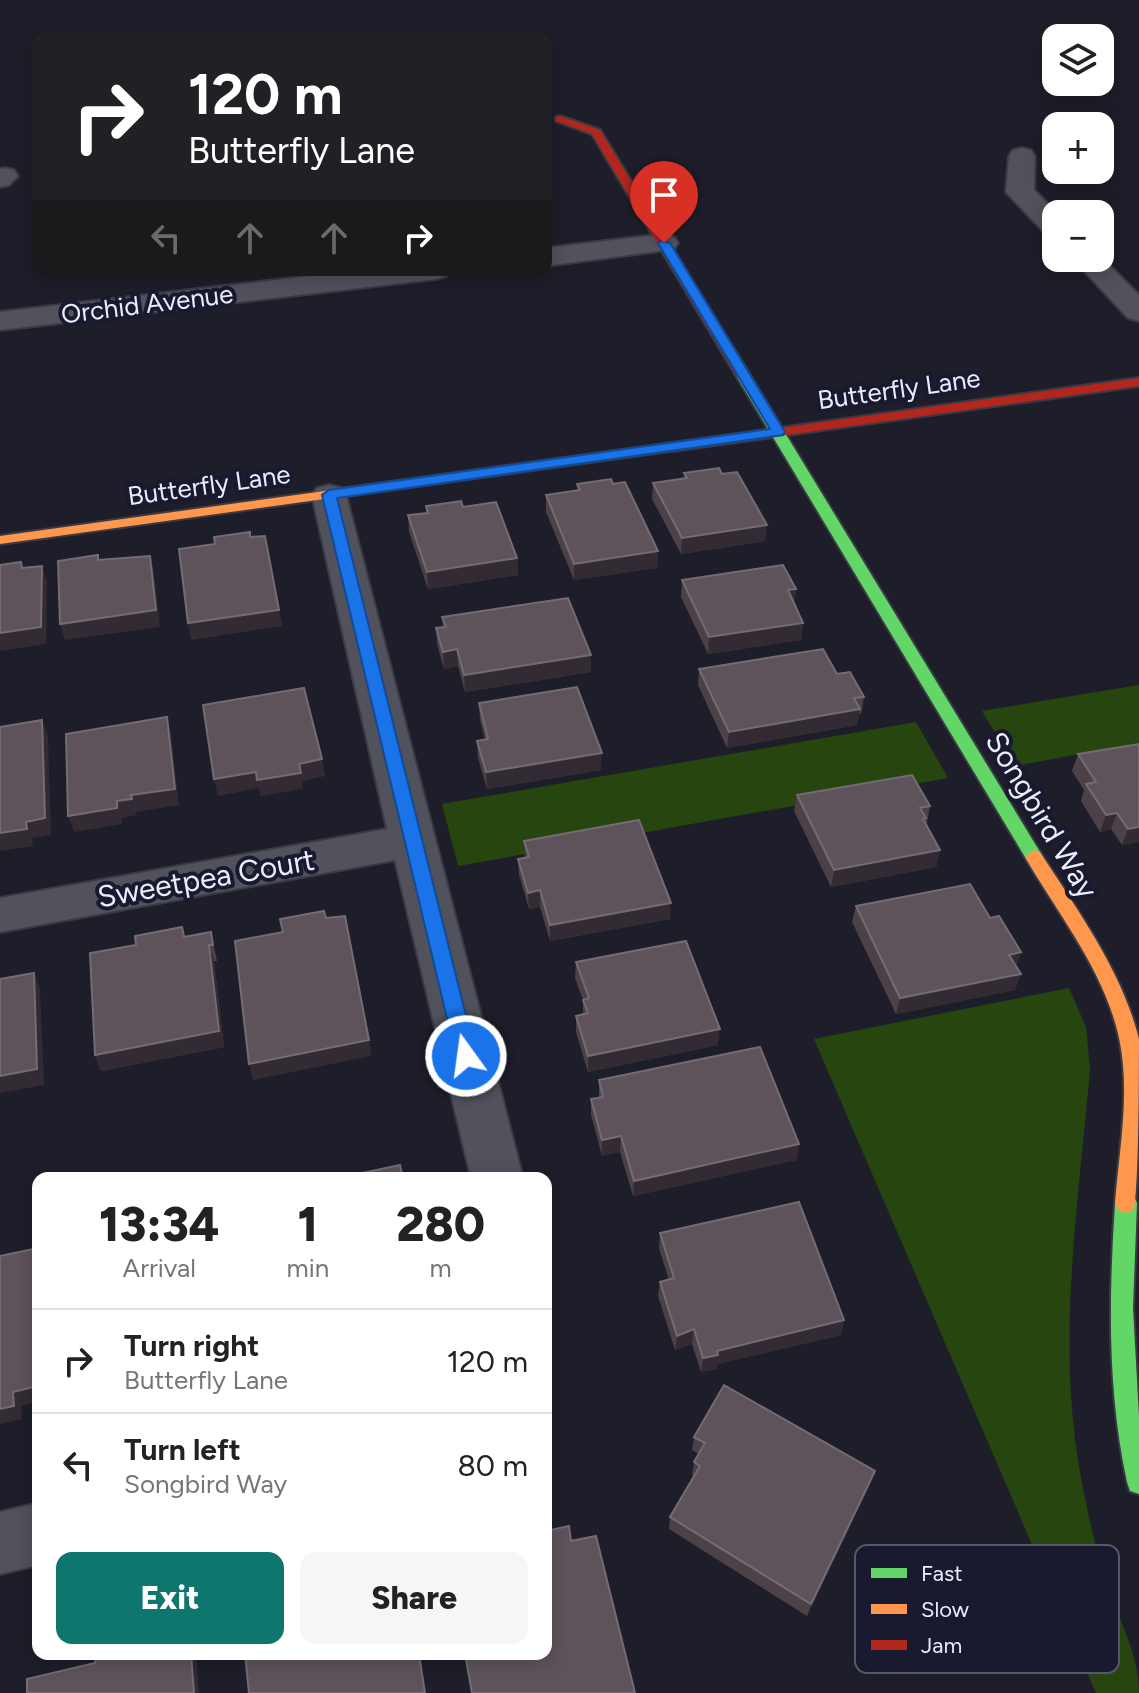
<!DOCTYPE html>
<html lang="en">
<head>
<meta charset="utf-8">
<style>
  :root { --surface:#fff; --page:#f6f6f6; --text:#222; --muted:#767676; --line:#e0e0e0; --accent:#0f766e }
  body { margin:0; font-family:Figtree,sans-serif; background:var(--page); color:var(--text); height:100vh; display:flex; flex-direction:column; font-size:30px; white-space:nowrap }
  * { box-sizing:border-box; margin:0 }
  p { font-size:26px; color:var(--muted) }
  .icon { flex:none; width:44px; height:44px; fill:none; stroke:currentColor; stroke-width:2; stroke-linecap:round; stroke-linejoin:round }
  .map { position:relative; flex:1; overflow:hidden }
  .side { position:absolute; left:32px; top:1172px; width:520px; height:488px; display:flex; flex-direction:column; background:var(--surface); border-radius:16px; box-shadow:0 4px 20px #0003 }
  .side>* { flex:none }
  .banner { position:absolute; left:32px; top:32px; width:520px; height:244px; border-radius:16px; box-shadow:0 4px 20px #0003; background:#202124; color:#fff; overflow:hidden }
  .fabs { position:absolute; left:1042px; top:24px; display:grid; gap:16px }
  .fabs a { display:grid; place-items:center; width:72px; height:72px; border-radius:16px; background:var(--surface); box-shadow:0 4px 20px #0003; font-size:40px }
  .pin { position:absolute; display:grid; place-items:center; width:68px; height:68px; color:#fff; margin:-82px -34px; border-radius:50% 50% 50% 0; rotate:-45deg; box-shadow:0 0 8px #0007 }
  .pin .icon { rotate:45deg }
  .me { position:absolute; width:88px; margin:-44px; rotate:346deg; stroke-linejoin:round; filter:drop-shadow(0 0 6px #0008) }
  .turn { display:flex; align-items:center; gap:28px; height:168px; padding:0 24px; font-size:36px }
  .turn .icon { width:104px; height:104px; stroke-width:2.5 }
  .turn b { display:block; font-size:56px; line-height:68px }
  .lanes { display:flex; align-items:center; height:76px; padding:0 24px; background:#0003; justify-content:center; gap:40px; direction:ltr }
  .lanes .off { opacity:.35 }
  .eta { display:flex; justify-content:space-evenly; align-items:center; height:136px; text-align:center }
  .eta b { font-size:48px; font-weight:800; line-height:56px }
  .primary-button { display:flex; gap:16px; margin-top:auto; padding:16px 24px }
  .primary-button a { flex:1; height:92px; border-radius:16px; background:var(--accent); color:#fff; font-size:32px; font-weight:800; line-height:92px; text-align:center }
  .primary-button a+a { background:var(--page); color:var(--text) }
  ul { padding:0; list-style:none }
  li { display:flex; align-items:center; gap:24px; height:104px; padding:0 24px; border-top:2px solid var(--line) }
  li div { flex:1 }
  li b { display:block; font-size:30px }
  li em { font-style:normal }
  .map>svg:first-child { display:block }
  .green { fill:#27450f }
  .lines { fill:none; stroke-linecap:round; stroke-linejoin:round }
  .street-casing { stroke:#3a3a44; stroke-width:4 }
  .fast-casing { stroke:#3a3a44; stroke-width:4 }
  .slow-casing { stroke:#3a3a44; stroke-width:4 }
  .jam-casing { stroke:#3a3a44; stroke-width:4 }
  .street { fill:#51525c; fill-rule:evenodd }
  .fast { fill:#63d668; fill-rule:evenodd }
  .slow { fill:#ff974d; fill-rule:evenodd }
  .jam { fill:#b3261e; fill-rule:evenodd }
  .wall { fill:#4d4148 }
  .shaded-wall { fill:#332b34 }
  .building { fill:#5e535b; stroke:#746b74; stroke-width:2 }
  .route { fill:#1a73e8; stroke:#114b97; stroke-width:2 }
  .labels { text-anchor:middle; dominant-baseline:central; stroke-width:8; stroke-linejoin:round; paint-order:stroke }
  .far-street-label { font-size:26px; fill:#ebecfb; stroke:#19192f }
  .street-label { font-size:30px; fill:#ebecfb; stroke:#19192f }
  .key { fill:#19192f; stroke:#58586c; stroke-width:2 }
  .key-label { font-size:22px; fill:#ebecfb }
</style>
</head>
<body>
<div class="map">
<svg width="1139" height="1693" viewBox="0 0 1139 1693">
  <rect width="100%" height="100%" fill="#1e1e2a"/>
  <g class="green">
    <polygon points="1139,685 1139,743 1015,766 982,711"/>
    <polygon points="916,722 948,778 458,866 442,804"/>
    <path d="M1069 988 1086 1027 1090 1068C1079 1202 1056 1338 1080 1472 1087 1511 1096 1552 1109 1590 1121 1625 1139 1655 1139 1693H1096L814 1039Z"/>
  </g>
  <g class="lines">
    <defs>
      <g id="street">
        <polygon points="1022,148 1031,150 1035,156 1034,190 1058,214 1056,236 1046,234 1006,192 1009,156 1013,150"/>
        <polygon points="5,168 14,170 18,176 9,185 0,187 0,169"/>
        <polygon points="664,234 674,237 678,243 674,249 546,266 546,248"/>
        <polygon points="1100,256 1139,295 1139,321 1128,318 1072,258"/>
        <polygon points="361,270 451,270 446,276 436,279 0,330 0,312"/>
        <polygon points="329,485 341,488 346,495 523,1178 471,1178 395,860 0,932 0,898 387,829 312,495 317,488"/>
        <polygon points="38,1503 38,1565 0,1574 0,1512"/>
      </g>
      <g id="fast">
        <polygon points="744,373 751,377 1040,852 1043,857 1040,862 1028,862 737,377"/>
        <path d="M1126 1193 1134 1196 1137 1203 1133 1308 1139 1417V1494L1130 1491 1127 1482C1107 1389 1109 1297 1115 1203L1118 1196Z"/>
      </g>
      <g id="slow">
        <polygon points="672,443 677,444 677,450 0,544 0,536"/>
        <path d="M1034 850 1040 852C1078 911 1122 971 1139 1039 1139 1074 1139 1184 1134 1210L1126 1213 1118 1210 1115 1203C1119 1151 1130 1095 1120 1043 1107 974 1059 916 1025 857Z"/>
      </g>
      <g id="jam">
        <polygon points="560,116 600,130 751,377 749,380 737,377 592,134 556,121 556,117"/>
        <polygon points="1139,378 1139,386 672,451 665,447 672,443"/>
      </g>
    </defs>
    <use href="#street" class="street-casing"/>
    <use href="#fast" class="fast-casing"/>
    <use href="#slow" class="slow-casing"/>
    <use href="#jam" class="jam-casing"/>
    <use href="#street" class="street"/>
    <use href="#fast" class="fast"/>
    <use href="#slow" class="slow"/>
    <use href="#jam" class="jam"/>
  </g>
  <g class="wall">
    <polygon points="684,473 722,474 765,541 681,554 652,499 653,483 684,479"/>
    <polygon points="577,484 613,484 658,551 657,568 574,580 546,512 546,495 577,491"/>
    <polygon points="426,506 463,507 517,558 518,575 428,589 409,532 408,515 426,513"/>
    <polygon points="682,580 796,589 794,603 803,623 801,640 708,654 681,597"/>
    <polygon points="442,617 591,655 591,672 465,692 458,666 444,669 437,644 436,628 443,627"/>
    <polygon points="699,669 837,674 864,697 861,714 859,714 857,725 727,748 698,685"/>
    <polygon points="479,703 601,770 487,789 478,758 477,741 485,740 480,720"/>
    <polygon points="1078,754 1139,842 1122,845 1111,829 1100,832 1081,801 1084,790 1072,771"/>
    <polygon points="797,795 930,806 927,823 925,823 940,850 936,867 831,887 794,811"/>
    <polygon points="524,841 670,919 550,941 540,907 529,909 519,875 518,859 525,858"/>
    <polygon points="856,906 1021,952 1016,966 1015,990 896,1014 852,922"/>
    <polygon points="182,927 185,937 211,932 217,961 214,961 224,1047 101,1071 95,1055 136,945"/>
    <polygon points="576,962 718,1045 588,1072 576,1032 576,1016 583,1014 583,1000 575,978"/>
    <polygon points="599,1080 799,1144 796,1160 633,1196 620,1152 602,1156 591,1115 591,1099 599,1098"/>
    <polygon points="660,1233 841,1335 717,1364 716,1369 701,1372 692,1344 675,1350 658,1296 660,1282 669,1280 659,1248"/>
    <polygon points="694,1437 870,1484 807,1616 669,1529 670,1517 694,1476 692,1475 694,1462 699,1454 692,1450"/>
  </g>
  <g class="shaded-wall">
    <polygon points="767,525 765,541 681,554 682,538"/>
    <polygon points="658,551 657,568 574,580 574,564"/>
    <polygon points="150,556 154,572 160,627 65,640 60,624"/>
    <polygon points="517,558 518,575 428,589 427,572"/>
    <polygon points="42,566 47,582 46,644 0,651 0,633"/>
    <polygon points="796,589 794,605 788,590"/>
    <polygon points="279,610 282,626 191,640 188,623"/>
    <polygon points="803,623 801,640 708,654 709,637"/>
    <polygon points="457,649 458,666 444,669 443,652"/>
    <polygon points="591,655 591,672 465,692 464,675"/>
    <polygon points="860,709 857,725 727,748 729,732"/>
    <polygon points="167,717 171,734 179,805 136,812 136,815 121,818 122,824 74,832 68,816 117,801 131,795"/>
    <polygon points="42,720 48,737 51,835 32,838 33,846 0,851 0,833 26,822"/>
    <polygon points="602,753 601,770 487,789 486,772"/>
    <polygon points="322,759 325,776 302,781 303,789 260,796 259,788 218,796 214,779"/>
    <polygon points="1117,813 1111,829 1100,832 1106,815"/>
    <polygon points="1139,827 1139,842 1122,845 1128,829"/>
    <polygon points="940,850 936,867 831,887 834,870"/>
    <polygon points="540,890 540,907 529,909 528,893"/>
    <polygon points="671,903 670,919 550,941 550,925"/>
    <polygon points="209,945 214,961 224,1047 101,1071 95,1055"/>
    <polygon points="1021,952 1015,969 1009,955"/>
    <polygon points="34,973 40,989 44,1085 0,1093 0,1076"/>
    <polygon points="1021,974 1015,990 896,1014 900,998"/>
    <polygon points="720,1029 718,1045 588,1072 588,1056"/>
    <polygon points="369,1040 371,1056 253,1080 249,1064"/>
    <polygon points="621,1136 620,1152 602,1156 602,1140"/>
    <polygon points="799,1144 796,1160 633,1196 634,1181"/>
    <polygon points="844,1320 841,1335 717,1364 716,1369 701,1372 703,1358 717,1351"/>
    <polygon points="694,1329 692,1344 675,1350 677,1336"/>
    <polygon points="38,1386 38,1402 21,1406 22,1419 0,1424 0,1409 13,1392"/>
    <polygon points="875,1471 870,1484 807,1616 811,1604"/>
    <polygon points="191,1654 196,1654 199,1693 194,1693"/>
  </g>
  <g class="building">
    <polygon points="719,468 722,474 737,472 767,525 682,538 653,483 687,478 684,473"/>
    <polygon points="611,479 613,484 625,482 658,551 574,564 546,495 580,490 577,484"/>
    <polygon points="461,501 463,507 496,502 517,558 427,572 408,515 428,513 426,506"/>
    <polygon points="250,532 250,537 265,536 279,610 188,623 179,549 215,544 214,537"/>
    <polygon points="98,555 98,560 150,556 156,610 60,624 58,561"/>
    <polygon points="21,562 22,568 42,566 41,627 0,633 0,565"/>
    <polygon points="783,565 796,589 788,590 803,623 709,637 682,580"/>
    <polygon points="568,598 591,655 464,675 457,649 443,652 436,628 446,627 442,617"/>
    <polygon points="823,649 837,674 850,672 864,697 854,698 860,709 729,732 699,669"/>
    <polygon points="577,687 602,753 486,772 477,741 488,739 479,703"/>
    <polygon points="304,688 322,759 299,764 301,773 257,780 256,772 214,779 203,705"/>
    <polygon points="167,717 175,789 131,795 132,799 117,801 117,808 68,816 66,734"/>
    <polygon points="42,720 45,818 26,822 27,829 0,833 0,727"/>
    <polygon points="1139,744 1139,827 1128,829 1117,813 1106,815 1086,784 1096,782 1078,754"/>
    <polygon points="912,775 930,806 920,808 926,818 923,819 940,850 834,870 797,795"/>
    <polygon points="639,820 671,903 550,925 540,890 528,893 518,859 529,857 524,841"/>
    <polygon points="970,884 990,918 999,916 1021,952 1009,955 1021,974 900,998 856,906"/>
    <polygon points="324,911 326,918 345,916 369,1040 249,1064 235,941 283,932 280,919"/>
    <polygon points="182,927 184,937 211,932 213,945 209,945 219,1031 95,1055 90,953 136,945 135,936"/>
    <polygon points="686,941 720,1029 588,1056 576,1016 588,1013 583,1000 589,998 576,962"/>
    <polygon points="34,973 37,1069 0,1076 0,979"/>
    <polygon points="760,1047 799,1144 634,1181 621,1136 602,1140 591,1099 603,1097 599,1080"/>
    <polygon points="400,1165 403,1178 339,1178"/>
    <polygon points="799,1202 844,1320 717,1351 718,1355 703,1358 694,1329 677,1336 660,1282 674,1278 660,1233"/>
    <polygon points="38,1248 38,1386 13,1392 14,1406 0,1409 0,1256"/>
    <polygon points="724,1385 875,1471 811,1604 670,1517 700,1466 694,1462 705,1443 694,1437"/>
    <polygon points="569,1526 571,1541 596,1536 635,1693 472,1693 465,1654 546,1654 546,1531"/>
    <polygon points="115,1654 191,1654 194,1693 27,1693 27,1679 95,1663 96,1658"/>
    <polygon points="245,1654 419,1654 425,1693 249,1693"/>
  </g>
  <polygon class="route" points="660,241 670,243 785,432 783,435 337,498 476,1056 473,1062 466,1064 459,1062 456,1056 322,495 329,490 770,429 658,243"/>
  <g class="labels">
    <g class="far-street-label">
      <text transform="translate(147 304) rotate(-7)">Orchid Avenue</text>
      <text transform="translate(899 389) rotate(-8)">Butterfly Lane</text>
      <text transform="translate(209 485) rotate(-8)">Butterfly Lane</text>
    </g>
    <g class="street-label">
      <text transform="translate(1042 815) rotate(59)">Songbird Way</text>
      <text transform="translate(206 878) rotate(-10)">Sweetpea Court</text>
    </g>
  </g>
  <rect x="855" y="1545" width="264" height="128" rx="12" class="key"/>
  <rect x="871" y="1568" width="36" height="10" fill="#63d668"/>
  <rect x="871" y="1604" width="36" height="10" fill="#ff974d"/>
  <rect x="871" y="1640" width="36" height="10" fill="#b3261e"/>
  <g class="key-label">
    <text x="921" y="1581">Fast</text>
    <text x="921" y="1617">Slow</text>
    <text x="921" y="1653">Jam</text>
  </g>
</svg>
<div class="fabs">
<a><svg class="icon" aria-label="layers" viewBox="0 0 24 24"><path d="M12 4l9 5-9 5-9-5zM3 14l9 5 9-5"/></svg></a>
<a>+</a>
<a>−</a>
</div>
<div class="pin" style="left:664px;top:243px;background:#d93025"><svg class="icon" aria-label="arrive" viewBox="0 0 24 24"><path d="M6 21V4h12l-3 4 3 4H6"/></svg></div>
<svg class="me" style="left:466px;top:1056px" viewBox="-20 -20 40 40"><circle r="17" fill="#1a73e8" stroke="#fff" stroke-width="3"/><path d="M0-11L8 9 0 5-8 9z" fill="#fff"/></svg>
<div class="banner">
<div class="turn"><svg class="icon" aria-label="right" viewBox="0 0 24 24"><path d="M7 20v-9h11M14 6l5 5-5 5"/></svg><div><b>120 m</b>Butterfly Lane</div></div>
<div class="lanes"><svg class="icon off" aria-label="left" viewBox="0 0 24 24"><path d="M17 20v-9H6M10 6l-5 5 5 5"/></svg><svg class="icon off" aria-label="ahead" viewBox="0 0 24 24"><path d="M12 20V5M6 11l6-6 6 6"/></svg><svg class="icon off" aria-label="ahead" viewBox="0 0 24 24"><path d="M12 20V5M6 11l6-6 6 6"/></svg><svg class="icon" aria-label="right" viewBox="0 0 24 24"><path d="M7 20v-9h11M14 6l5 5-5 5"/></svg></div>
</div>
<section class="side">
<div class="eta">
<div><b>13:34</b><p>Arrival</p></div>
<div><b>1</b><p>min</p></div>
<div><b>280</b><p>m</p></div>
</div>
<ul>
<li><svg class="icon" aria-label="right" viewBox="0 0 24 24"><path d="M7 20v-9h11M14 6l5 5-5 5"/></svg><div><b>Turn right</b><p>Butterfly Lane</p></div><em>120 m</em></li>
<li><svg class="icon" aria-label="left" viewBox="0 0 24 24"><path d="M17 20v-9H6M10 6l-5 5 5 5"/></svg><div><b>Turn left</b><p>Songbird Way</p></div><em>80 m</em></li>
</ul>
<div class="primary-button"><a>Exit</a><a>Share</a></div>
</section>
</div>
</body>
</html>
